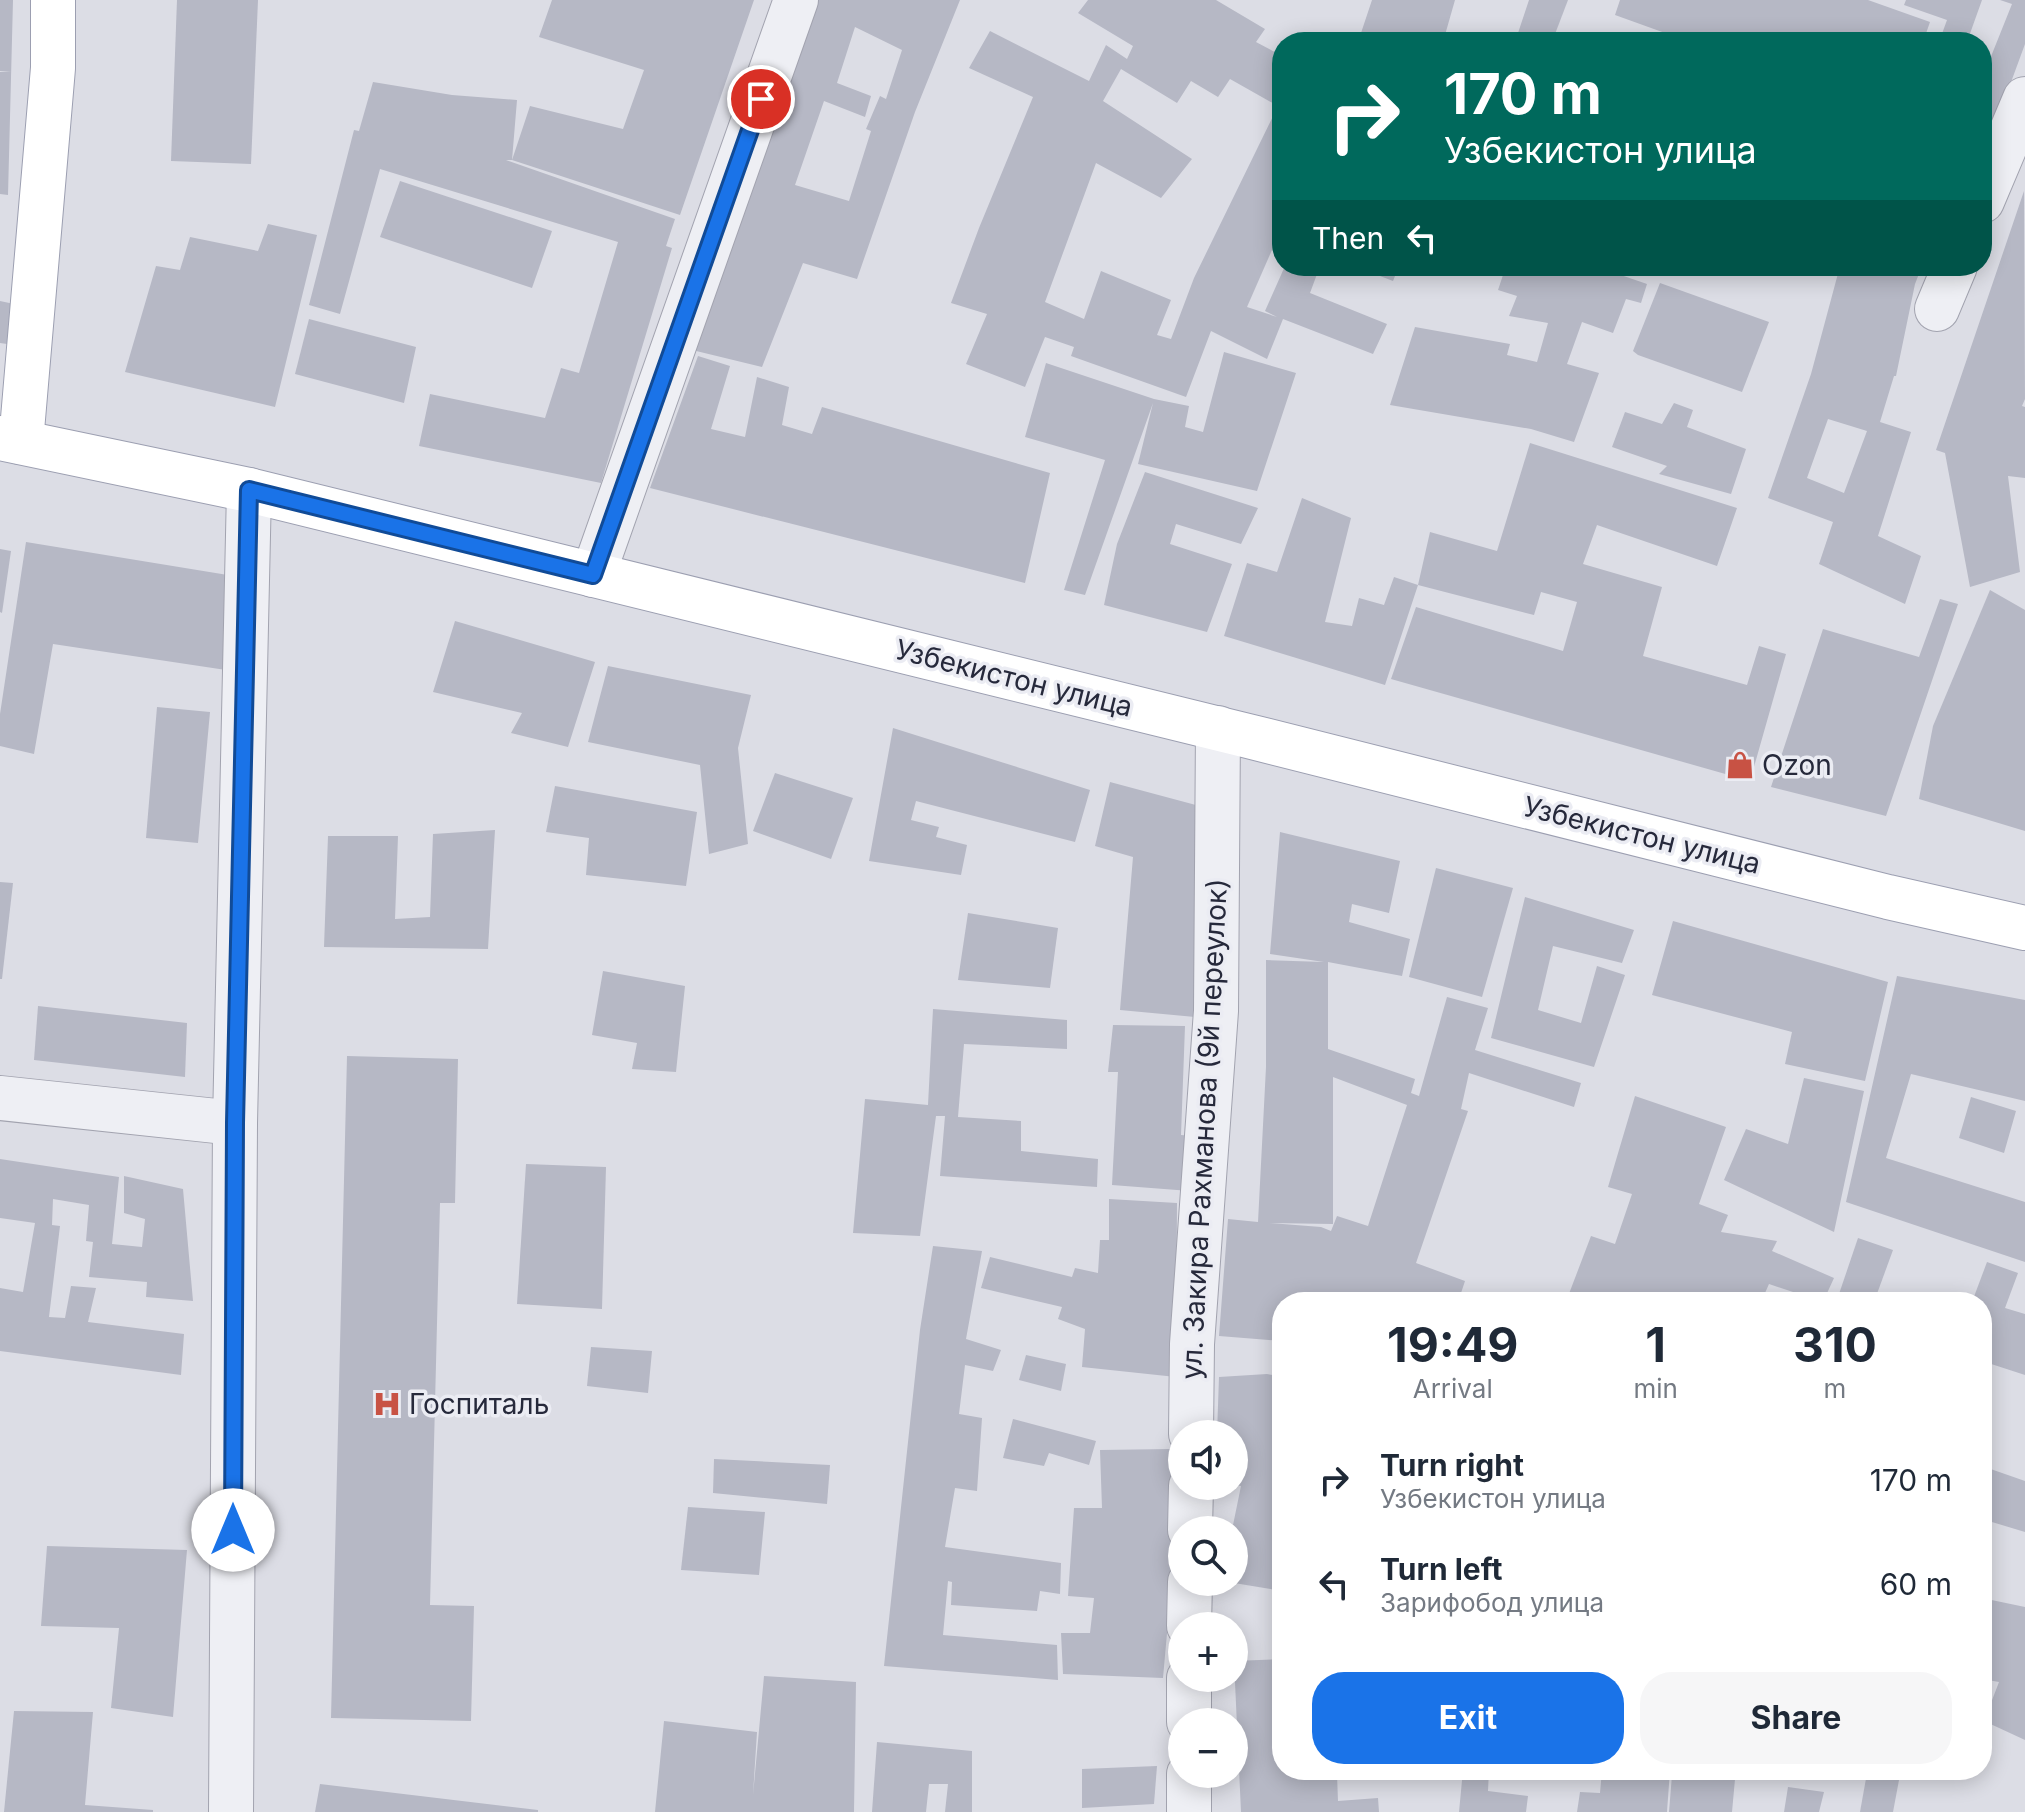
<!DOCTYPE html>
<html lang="en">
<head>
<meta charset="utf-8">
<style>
  :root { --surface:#fff; --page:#f6f6f7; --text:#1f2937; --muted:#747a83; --accent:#1a73e8 }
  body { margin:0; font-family:Inter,sans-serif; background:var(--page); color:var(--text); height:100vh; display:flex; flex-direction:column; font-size:30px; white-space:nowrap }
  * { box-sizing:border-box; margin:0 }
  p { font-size:26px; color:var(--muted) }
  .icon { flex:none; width:44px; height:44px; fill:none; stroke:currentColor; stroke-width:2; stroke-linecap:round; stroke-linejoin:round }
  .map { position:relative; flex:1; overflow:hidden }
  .details { position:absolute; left:1272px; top:1292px; width:720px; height:488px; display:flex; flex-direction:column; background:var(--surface); border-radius:32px; box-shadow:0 4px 20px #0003 }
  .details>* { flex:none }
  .guide { position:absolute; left:1272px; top:32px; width:720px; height:244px; border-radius:32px; box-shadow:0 4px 20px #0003; background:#00695c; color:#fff; overflow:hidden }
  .fabs { position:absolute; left:1168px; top:1420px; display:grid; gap:16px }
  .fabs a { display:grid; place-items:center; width:80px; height:80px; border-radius:50%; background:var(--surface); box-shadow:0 4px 20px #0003; font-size:40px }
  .pin { position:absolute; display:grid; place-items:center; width:68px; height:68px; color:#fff; margin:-34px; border:4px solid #fff; border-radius:50%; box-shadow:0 2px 8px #0007 }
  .me { position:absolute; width:88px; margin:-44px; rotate:0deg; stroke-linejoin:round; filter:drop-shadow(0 0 6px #0008) }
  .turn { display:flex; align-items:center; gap:28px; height:168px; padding:0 40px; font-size:36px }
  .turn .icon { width:104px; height:104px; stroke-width:2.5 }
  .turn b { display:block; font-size:56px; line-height:68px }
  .then { display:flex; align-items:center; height:76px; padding:0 40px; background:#0003; gap:16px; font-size:30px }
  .eta { display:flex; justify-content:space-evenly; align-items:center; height:136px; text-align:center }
  .eta b { font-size:48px; font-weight:700; line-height:56px }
  .cta { display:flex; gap:16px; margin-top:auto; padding:16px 40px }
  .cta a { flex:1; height:92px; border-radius:32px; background:var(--accent); color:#fff; font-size:32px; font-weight:700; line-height:92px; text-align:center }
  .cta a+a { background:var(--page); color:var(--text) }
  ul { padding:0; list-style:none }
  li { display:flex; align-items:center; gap:24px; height:104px; padding:0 40px }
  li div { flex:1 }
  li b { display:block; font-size:30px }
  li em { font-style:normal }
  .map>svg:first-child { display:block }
  .building { fill:#b6b8c5; fill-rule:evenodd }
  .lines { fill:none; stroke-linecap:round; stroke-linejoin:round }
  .minor-casing { stroke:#a2a3af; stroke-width:46 }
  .major-casing { stroke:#9c9fb1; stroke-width:46 }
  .minor { stroke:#eeeff4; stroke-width:44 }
  .major { stroke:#fff; stroke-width:44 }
  .route-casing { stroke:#114b97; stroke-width:20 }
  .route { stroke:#1a73e8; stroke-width:14 }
  .labels { text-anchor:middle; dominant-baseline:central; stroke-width:7; stroke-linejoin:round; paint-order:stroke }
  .street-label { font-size:28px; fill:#26293b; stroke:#ebecf3 }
  .poi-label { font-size:28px; fill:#26293b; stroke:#ebecf3; text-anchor:start }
</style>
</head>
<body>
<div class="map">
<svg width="2025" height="1812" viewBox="0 0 2025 1812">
  <rect width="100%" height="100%" fill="#dcdde5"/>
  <g class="building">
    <polygon points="0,0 13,0 8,195 0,194 0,72 11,72 0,71"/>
    <polygon points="177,0 258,0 251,164 171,161"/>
    <polygon points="552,0 754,0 680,215 512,160 530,106 623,129 644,70 539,37"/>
    <path d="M815 0H960L915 112 857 279 803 263 762 367 688 349ZM855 27 902 50 886 99 880 96 866 129 871 131 849 201 795 185 824 101 865 117 871 96 837 83Z"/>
    <path d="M1088 0H1216L1265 29 1256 42 1282 56V227L1247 307 1277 317 1265 311 1285 266H1320L1310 293 1387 324 1373 354 1283 319 1267 359 1211 331 1186 397 1071 356 1074 347 1045 337 1025 387 966 364 987 314 951 303 979 228 1033 97 969 68 990 31 1089 81 1106 45 1127 59 1133 46 1078 13ZM1121 69 1177 103 1191 81 1218 97 1230 79 1278 106 1194 278 1171 339 1157 335 1171 300 1101 271 1084 319 1045 302 1096 163 1161 198 1192 159 1103 101Z"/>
    <polygon points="1372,0 1455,0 1443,42 1358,42"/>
    <polygon points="1529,0 1568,0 1552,42 1515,42"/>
    <polygon points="1620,0 1868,0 1930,22 1923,42 1690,42 1615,15"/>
    <polygon points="1906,0 1982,0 1967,42 1939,42 1947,20 1904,5"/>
    <polygon points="2000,0 2025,0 2025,44 1992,134 1982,130 1982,68 1986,69 2012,4"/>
    <polygon points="373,82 452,95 517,100 512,160 506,160 675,219 666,246 672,248 601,483 419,446 430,394 545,418 561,368 579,373 618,242 380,169 340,314 309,305 354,130 359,131"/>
    <polygon points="400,181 552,231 532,288 380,237"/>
    <polygon points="2024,191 2025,399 2022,406 2025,407 2025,478 2008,476 2020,572 1970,587 1945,453 1936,450"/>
    <polygon points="268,224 317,235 275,407 125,372 156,266 180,270 190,237 258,251"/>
    <polygon points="1354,266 1399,266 1393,281"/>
    <polygon points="1506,266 1614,266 1612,272 1647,284 1641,303 1626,299 1613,333 1582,322 1567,364 1599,373 1574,442 1531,429 1390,405 1415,327 1510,344 1507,355 1537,362 1548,323 1509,316 1517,296 1498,290"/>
    <path d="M1840 266H1922L1915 284 1896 376H1894L1880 422 1911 432 1878 536 1921 556 1905 604 1819 564 1833 522 1768 498 1811 374ZM1828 419 1867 431 1844 493 1807 478Z"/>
    <polygon points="1660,283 1769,322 1742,392 1638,355 1633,351"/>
    <polygon points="0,301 14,304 7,344 0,343"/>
    <polygon points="309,319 416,347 404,403 295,374"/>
    <polygon points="1224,352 1296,373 1257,491 1138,464 1153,403 1085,595 1064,590 1105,460 1025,437 1046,363 1154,399 1189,406 1185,427 1203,432"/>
    <polygon points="698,356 730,366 711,429 745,437 757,377 789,387 782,425 812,434 822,407 1050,473 1025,583 650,488"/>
    <polygon points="1674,403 1693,410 1687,427 1746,449 1731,494 1659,474 1667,466 1612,447 1625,412 1662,424"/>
    <polygon points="1530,443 1737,508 1717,566 1597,525 1583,564 1662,587 1643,656 1747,685 1759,646 1786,654 1750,781 1391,679 1416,607 1563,651 1577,602 1541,592 1534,615 1418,585 1385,685 1224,636 1247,563 1277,572 1302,498 1351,518 1325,622 1352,626 1359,598 1384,605 1394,577 1418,585 1430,532 1497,551"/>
    <polygon points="1145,472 1258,508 1241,544 1176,524 1170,544 1232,564 1207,632 1104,605 1117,544"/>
    <polygon points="26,542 240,577 226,670 53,644 34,754 0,746 0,714"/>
    <polygon points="0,549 11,551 2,613 0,612"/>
    <polygon points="1990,590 2025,610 2025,831 1919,799 1933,726"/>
    <polygon points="1940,599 1958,604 1886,816 1771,787 1823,629 1919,657"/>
    <polygon points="455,621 595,662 568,747 511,733 522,713 433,692"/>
    <polygon points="608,666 751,695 738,748 748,844 709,854 700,765 588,742"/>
    <polygon points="157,707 210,712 198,843 146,838"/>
    <polygon points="893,728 1090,790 1075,842 916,801 911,820 939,827 936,837 967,845 961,875 869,861"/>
    <polygon points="775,773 853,798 831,859 753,831"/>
    <polygon points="1110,782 1207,808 1195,1017 1120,1010 1133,857 1095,846"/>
    <polygon points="555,786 697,812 686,886 586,875 589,838 546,832"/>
    <polygon points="495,830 488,949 324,947 328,836 398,836 395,919 430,917 433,834"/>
    <path d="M1280 832 1400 861 1389 913 1352 904 1349 922 1410 939 1402 976 1328 962V1049L1415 1079 1411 1093 1419 1096 1447 997 1488 1008 1475 1050 1581 1083 1574 1107 1469 1073 1461 1109 1468 1111 1416 1263 1465 1281 1458 1302H1282V1341L1219 1336 1228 1219 1258 1222 1266 1067V960L1324 962 1270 954ZM1333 1077 1407 1105 1368 1226 1337 1216 1331 1231 1321 1227 1270 1223 1333 1224Z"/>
    <polygon points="1436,868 1513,888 1482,997 1409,977"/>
    <polygon points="0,882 13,883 2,979 0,979"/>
    <polygon points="1525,897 1634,930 1622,963 1553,946 1538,1010 1581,1023 1597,966 1625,975 1594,1067 1491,1038"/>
    <polygon points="968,913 1058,928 1050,988 958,980"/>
    <polygon points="1673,921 1888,982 1865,1081 1785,1064 1792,1032 1652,995"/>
    <polygon points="603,971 685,986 676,1072 632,1069 637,1043 592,1035"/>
    <polygon points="1897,976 2025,1000 2025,1101 1911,1074 1886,1158 2025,1202 2025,1262 1846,1202"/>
    <polygon points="38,1006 187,1023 185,1077 34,1060"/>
    <polygon points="933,1009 1067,1020 1067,1049 964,1044 958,1117 1021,1121 1021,1151 1098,1159 1097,1187 940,1176 945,1116 936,1116 920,1236 853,1233 865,1099 928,1105"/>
    <polygon points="1113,1025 1185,1026 1181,1135 1194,1136 1190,1191 1112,1185 1118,1072 1108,1072"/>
    <polygon points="347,1056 458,1059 455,1203 440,1203 430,1605 474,1606 471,1721 331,1718"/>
    <polygon points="1804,1078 1864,1091 1834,1232 1724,1180 1746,1129 1788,1144"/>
    <polygon points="1635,1096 1726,1127 1699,1204 1728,1215 1721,1232 1777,1241 1772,1251 1834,1278 1823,1302 1769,1284 1761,1302 1574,1302 1567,1299 1591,1236 1615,1244 1632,1194 1608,1187"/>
    <polygon points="1971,1097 2016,1111 2004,1153 1959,1138"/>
    <polygon points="0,1159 119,1177 112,1244 142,1247 145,1219 124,1213 124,1176 183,1189 193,1301 146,1297 147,1282 89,1277 93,1242 86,1241 89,1205 53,1199 52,1225 60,1226 49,1317 65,1318 71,1286 96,1288 88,1322 184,1334 181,1375 0,1351 0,1288 23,1292 35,1223 0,1218"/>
    <polygon points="526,1164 606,1167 602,1309 517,1304"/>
    <polygon points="1109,1199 1177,1203 1176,1377 1082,1367 1085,1329 1058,1319 1062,1307 981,1288 990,1257 1072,1277 1075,1268 1098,1273 1100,1240 1109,1240"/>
    <polygon points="1858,1238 1893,1250 1874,1302 1855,1302 1838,1297"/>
    <polygon points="933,1246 982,1251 966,1339 1001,1350 993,1371 965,1365 959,1414 982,1418 977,1491 955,1488 945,1547 1061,1563 1060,1594 1040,1591 1037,1611 951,1605 952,1582 948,1581 943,1635 1057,1645 1058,1680 884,1666 920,1330"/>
    <polygon points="1987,1262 2018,1273 2005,1308 2025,1314 2025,1375 1982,1361 1982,1302 1972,1302"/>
    <polygon points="591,1347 652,1351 648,1393 587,1386"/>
    <polygon points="1026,1355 1066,1364 1061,1391 1019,1380"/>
    <polygon points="1267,1374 1282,1377 1282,1591 1234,1583 1232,1530 1241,1486 1234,1485 1234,1434 1217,1434 1219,1377"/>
    <polygon points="1013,1419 1096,1441 1089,1465 1049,1453 1044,1466 1003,1458"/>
    <polygon points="1171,1449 1177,1522 1163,1678 1063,1674 1061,1633 1090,1633 1094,1598 1068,1596 1074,1508 1102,1508 1100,1450"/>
    <polygon points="714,1459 830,1465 827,1504 713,1493"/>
    <polygon points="1982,1466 2025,1481 2025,1532 1982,1519"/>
    <polygon points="688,1507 765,1512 759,1575 681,1570"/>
    <polygon points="47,1546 187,1550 173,1717 111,1708 119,1628 41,1626"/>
    <polygon points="1982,1598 2025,1607 2025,1740 1984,1721 1999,1682 1982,1679"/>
    <polygon points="1282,1659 1282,1770 1315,1770 1337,1774 1338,1801 1378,1798 1379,1812 1241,1812 1234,1661"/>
    <polygon points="764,1676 856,1682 854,1812 655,1812 664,1721 757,1732 753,1795"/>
    <polygon points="14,1711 93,1712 85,1805 153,1810 153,1812 4,1812"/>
    <polygon points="877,1742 972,1751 972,1812 945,1812 948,1784 929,1784 926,1812 872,1812"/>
    <polygon points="1157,1766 1154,1804 1082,1808 1082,1769"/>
    <polygon points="1463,1770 1489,1770 1488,1791 1528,1796 1526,1812 1459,1812"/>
    <polygon points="1602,1770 1670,1770 1667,1812 1577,1812 1580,1792 1600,1793"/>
    <polygon points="1867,1773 1899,1780 1893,1812 1860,1812"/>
    <polygon points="1672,1775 1735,1779 1732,1812 1669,1812"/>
    <polygon points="320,1784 538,1810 538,1812 315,1812"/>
    <polygon points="1788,1787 1824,1792 1819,1812 1784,1812"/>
  </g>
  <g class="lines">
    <defs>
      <g id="minor">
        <polyline points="1982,201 2025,99"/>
        <polyline points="1937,309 1955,266"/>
        <polyline points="593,575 796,0"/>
        <polyline points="0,1098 235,1123"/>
        <polyline points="1191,1434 1192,1344 1216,1011 1218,728"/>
        <polyline points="1190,1530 1191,1486"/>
        <polyline points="1189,1626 1190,1582"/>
        <polyline points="1189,1722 1189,1678"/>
        <polyline points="1189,1774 1189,1812"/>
        <polyline points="231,1812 235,1123 249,490"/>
      </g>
      <g id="major">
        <polyline points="0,438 249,490 1240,734 1888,897 2025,928"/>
        <polyline points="21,442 53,68 53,0"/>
      </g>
    </defs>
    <use href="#minor" class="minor-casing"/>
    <use href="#major" class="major-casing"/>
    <use href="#minor" class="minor"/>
    <use href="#major" class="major"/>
  </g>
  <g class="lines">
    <defs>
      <polyline id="route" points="233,1530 235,1123 249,490 593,575 761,99"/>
    </defs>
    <use href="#route" class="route-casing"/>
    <use href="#route" class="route"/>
  </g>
  <defs>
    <symbol id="shop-bare" viewBox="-9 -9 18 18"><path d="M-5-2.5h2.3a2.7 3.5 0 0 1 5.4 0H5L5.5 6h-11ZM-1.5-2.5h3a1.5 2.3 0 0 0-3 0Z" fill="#c85244" stroke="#ebecf3" stroke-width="2.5" paint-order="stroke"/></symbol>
    <symbol id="hospital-bare" viewBox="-9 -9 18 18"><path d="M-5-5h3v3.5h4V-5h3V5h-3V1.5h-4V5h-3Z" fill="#c85244" stroke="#ebecf3" stroke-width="2.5" paint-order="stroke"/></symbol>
  </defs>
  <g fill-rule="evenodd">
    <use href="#shop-bare" x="1720" y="745" width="40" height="40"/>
    <use href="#hospital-bare" x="367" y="1384" width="40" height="40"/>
  </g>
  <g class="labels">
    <g class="street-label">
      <text transform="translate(1014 678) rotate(14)">Узбекистон улица</text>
      <text transform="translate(1642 835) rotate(14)">Узбекистон улица</text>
      <text transform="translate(1204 1129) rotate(-87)">ул. Закира Рахманова (9й переулок)</text>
    </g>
    <g class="poi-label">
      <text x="1762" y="765">Ozon</text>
      <text x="409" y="1404">Госпиталь</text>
    </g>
  </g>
</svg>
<div class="fabs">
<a><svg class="icon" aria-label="sound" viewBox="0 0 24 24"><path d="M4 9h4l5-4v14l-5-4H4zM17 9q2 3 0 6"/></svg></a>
<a><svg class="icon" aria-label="search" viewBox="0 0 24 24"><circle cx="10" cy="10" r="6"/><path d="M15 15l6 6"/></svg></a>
<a>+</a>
<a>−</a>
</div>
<div class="pin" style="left:761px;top:99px;background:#d93025"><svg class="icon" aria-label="arrive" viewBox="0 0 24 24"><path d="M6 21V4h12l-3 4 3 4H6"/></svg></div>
<svg class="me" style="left:233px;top:1530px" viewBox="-20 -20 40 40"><circle r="19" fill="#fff"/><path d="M0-13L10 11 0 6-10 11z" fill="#1a73e8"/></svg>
<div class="guide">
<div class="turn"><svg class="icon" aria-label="right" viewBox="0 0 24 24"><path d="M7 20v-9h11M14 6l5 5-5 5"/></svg><div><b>170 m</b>Узбекистон улица</div></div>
<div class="then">Then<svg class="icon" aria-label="left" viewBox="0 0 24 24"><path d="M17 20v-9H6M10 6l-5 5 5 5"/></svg></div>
</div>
<section class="details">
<div class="eta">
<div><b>19:49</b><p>Arrival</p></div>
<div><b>1</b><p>min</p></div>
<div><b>310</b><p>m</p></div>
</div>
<ul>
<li><svg class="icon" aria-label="right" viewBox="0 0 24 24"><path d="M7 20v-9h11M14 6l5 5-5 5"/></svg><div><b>Turn right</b><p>Узбекистон улица</p></div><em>170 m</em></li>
<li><svg class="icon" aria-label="left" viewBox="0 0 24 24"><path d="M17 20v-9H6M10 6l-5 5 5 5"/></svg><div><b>Turn left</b><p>Зарифобод улица</p></div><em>60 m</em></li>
</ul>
<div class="cta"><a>Exit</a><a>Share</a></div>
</section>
</div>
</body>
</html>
